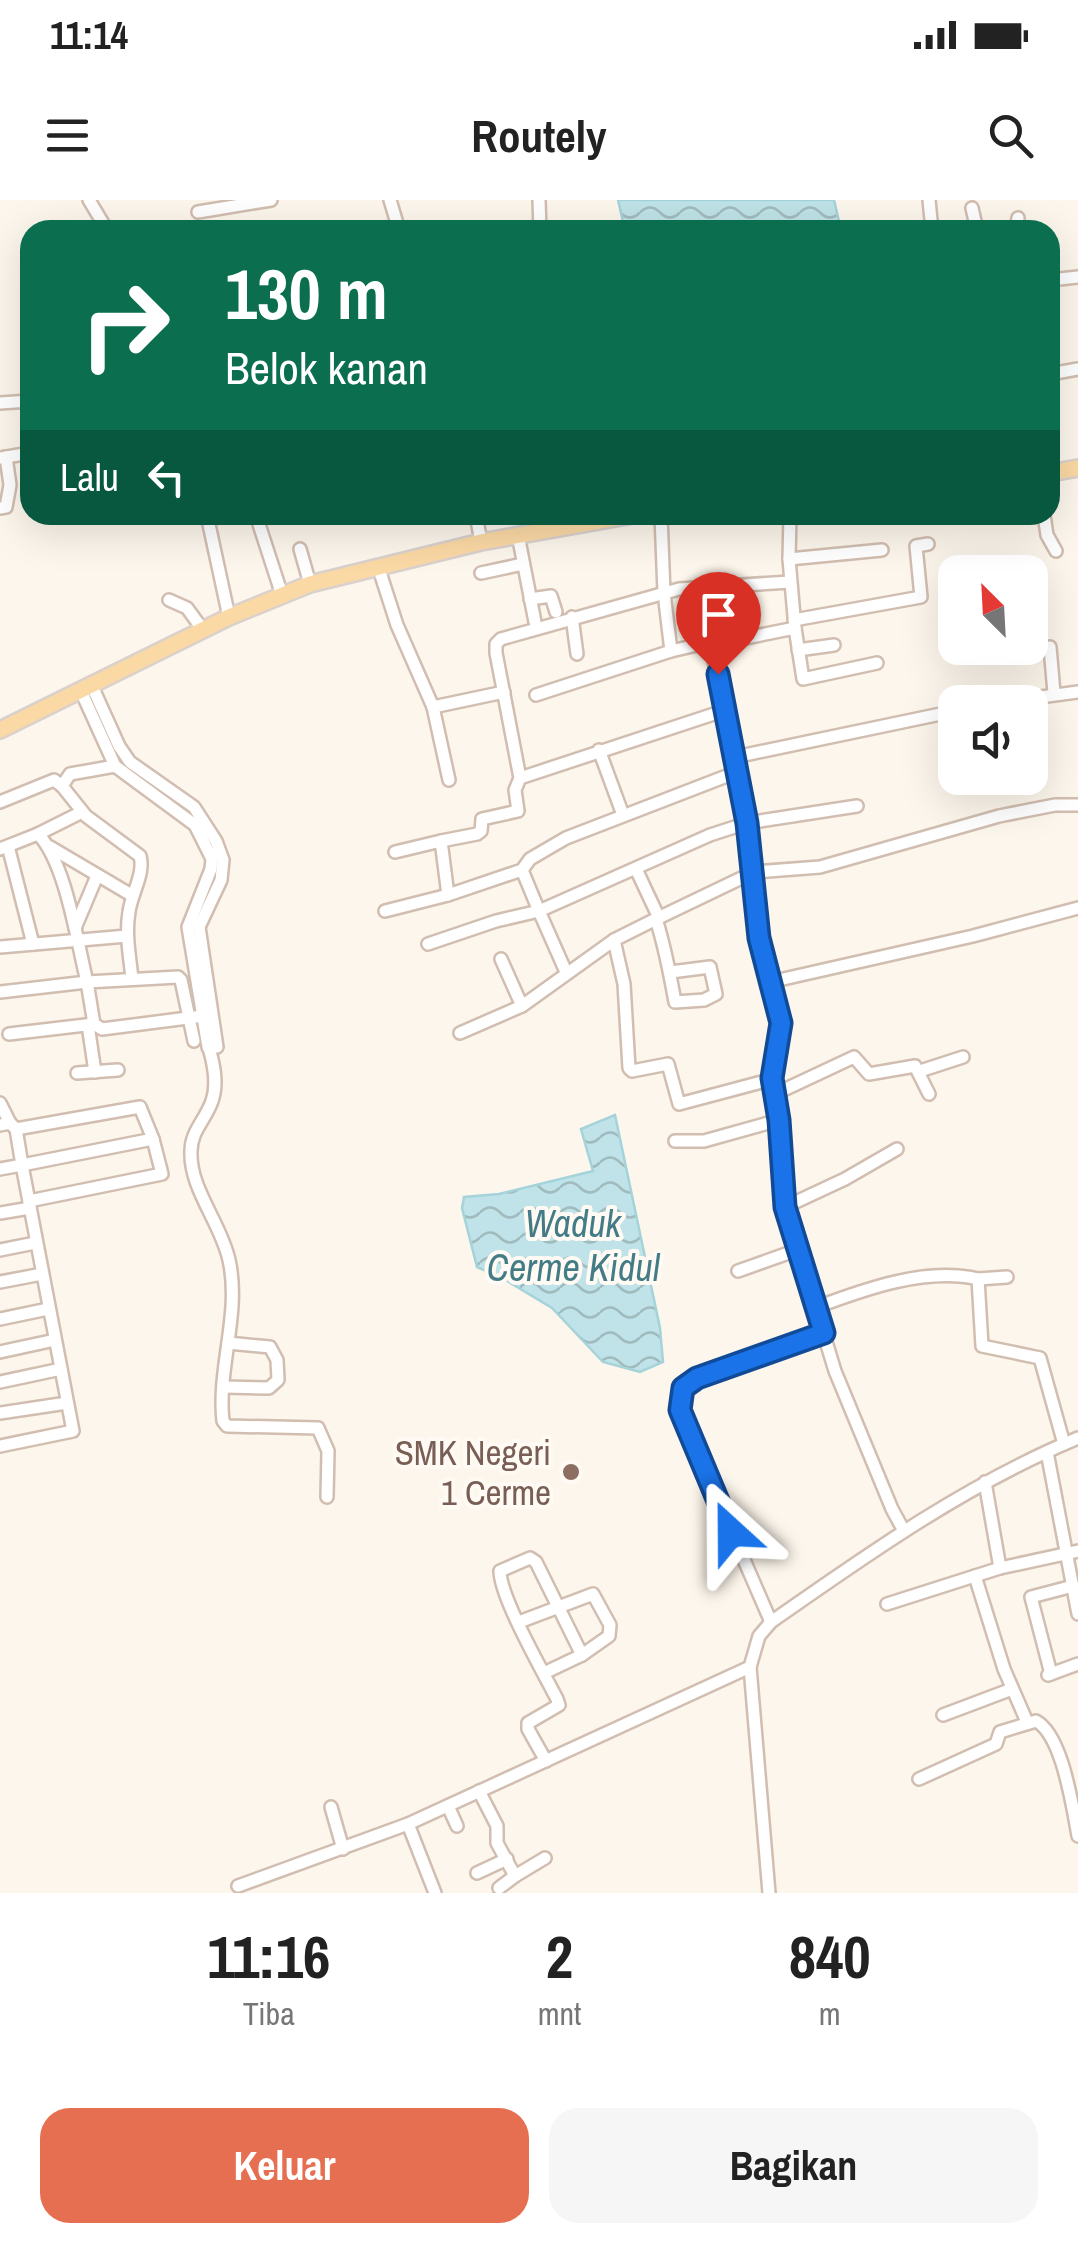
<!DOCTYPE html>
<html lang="id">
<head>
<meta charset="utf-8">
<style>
  :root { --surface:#fff; --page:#f6f6f6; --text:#222; --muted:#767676; --accent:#e76f51 }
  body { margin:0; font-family:"Archivo Narrow",sans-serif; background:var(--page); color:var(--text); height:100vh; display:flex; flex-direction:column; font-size:38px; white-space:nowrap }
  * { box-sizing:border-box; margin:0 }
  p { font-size:32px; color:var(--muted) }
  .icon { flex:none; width:55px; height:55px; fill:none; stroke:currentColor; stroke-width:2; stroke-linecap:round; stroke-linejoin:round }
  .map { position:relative; height:1693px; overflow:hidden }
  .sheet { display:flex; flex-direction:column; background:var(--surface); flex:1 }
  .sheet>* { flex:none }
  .guide { position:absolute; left:20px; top:20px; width:1040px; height:305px; border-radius:30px; box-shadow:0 10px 40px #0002; background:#0b6e4f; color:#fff; overflow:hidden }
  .needle { width:65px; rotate:336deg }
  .controls { position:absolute; left:938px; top:355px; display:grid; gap:20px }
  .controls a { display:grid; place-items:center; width:110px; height:110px; border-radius:20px; background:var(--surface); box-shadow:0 10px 40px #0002; font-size:50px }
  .pin { position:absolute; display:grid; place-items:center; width:85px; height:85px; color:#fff; margin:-102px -42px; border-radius:50% 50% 50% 0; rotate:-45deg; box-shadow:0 0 10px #0007 }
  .pin .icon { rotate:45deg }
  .me { position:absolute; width:110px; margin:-55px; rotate:336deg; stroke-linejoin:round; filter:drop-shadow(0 0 8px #0008) }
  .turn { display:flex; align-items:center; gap:35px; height:210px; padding:0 40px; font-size:45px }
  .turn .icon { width:130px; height:130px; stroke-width:2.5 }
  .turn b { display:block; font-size:70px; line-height:85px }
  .then { display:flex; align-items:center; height:95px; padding:0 40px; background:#0003; gap:20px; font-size:38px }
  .eta { display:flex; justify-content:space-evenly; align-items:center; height:170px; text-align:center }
  .eta b { font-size:60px; font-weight:700; line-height:70px }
  .primary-button { display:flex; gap:20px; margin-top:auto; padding:20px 40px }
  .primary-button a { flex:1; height:115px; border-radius:30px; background:var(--accent); color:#fff; font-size:40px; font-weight:700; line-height:115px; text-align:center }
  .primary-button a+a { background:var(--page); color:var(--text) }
  .status { display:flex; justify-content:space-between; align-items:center; height:70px; padding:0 50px; background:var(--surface); direction:ltr }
  .status svg { height:28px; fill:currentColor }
  header { display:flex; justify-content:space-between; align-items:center; height:130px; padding:0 40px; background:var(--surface); font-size:45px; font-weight:700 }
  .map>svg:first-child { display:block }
  .water { fill:url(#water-waves); stroke:#a5d3da; stroke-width:2.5 }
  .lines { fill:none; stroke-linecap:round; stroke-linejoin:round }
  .minor-casing { stroke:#d1beb0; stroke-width:16 }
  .major-casing { stroke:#dad1cd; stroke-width:20 }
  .minor { stroke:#fff; stroke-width:11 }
  .major { stroke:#fbd9a5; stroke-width:15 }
  .route-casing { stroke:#114b97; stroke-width:25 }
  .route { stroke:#1a73e8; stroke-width:18 }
  .education-dot { fill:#8d6e63; stroke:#fffaf3; stroke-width:4 }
  .labels { text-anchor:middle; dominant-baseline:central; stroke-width:8; stroke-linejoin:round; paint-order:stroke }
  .education-label { font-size:35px; fill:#785e54; stroke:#fffaf3; text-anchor:end }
  .water-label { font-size:38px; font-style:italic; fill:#437c86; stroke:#fffaf3 }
</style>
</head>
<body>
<div class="status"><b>11:14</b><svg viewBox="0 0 49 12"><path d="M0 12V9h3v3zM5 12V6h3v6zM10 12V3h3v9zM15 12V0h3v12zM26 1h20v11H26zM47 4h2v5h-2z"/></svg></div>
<header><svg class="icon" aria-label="menu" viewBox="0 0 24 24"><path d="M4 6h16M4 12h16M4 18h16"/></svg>Routely<svg class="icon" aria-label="search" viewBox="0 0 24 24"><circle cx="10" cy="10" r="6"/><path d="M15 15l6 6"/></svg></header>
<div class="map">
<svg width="1078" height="1693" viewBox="0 0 1078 1693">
  <defs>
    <pattern id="water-waves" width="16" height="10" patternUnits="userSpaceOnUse" patternTransform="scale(2.5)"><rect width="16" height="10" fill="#bfe3e8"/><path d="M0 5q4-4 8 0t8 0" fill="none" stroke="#a0bbbe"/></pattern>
  </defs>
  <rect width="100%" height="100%" fill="#fdf6ec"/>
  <g class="water">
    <polygon points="618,0 834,0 841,30 625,30"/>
    <polygon points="615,915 660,1128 663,1162 640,1172 603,1162 552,1108 504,1079 477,1067 462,1008 464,997 499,994 593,971 581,929"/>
  </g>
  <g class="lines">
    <defs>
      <g id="minor">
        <polyline points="89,0 107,30"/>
        <polyline points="390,0 399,30"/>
        <polyline points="539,0 540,30"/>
        <polyline points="929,0 932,30"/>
        <polyline points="972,8 977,30"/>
        <polyline points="198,12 271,0"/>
        <polyline points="1016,30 1018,18"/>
        <polyline points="1050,80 1078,77"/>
        <polyline points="1050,174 1078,169"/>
        <polyline points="0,203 30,201"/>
        <polyline points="0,258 30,253"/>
        <polyline points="0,308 6,307 10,285 6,257"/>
        <polyline points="207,315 229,417"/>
        <polyline points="256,315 282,395"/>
        <polyline points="476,315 481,342"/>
        <polyline points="661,315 664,393 671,451"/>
        <polyline points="1044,315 1047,335 1056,351"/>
        <polyline points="518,335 535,422"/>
        <polyline points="300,349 310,384"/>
        <polyline points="789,359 882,350"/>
        <polyline points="378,366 397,425 433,507"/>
        <polyline points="481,373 523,364"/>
        <polyline points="530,399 551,396 556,412"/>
        <polyline points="169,400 187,408 203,430"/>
        <polyline points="572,417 577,454"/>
        <polyline points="794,420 921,397 916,346 928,344"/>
        <polyline points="795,428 803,479 877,463"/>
        <polyline points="711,445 795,428 789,359 790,315"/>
        <polyline points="1050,447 1054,493"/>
        <polyline points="798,450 834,445"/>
        <polyline points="92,486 119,546 130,562 194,607 216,641 223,660 221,680 199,727 217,847"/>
        <polyline points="81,491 115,566 195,625 212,659 211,669 188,727 208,847 212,848"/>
        <polyline points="536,495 671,451 710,442 747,623 759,738 781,823 773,879 779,920 785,1007 835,1171 892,1309 904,1331"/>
        <polyline points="1003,502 1078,492"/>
        <polyline points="726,510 520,578 515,590 518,611 482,619 481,631 477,634 441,641 448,695 522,670 530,659 566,638 737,572"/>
        <polyline points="599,550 623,615"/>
        <polyline points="735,557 955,511"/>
        <path d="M115 566 70 574 62 586 86 616 140 656C145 674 131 694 129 712 125 735 130 757 132 779"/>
        <polyline points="520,578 496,453 496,444 501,439 679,389 790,382"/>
        <polyline points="449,580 433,507 504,492"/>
        <polyline points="0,602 54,580 62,586"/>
        <polyline points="8,646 33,744"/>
        <polyline points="50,647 133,696"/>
        <polyline points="0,649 38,634"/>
        <polyline points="395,652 441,641"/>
        <polyline points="636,669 659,718"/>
        <polyline points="385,711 448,695"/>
        <polyline points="656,719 754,672 820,667 999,616 1055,605 1078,605"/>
        <polyline points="75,728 97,676"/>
        <path d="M614 740 656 719C665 747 670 774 675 802L704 800 716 794 710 767 671 772"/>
        <polyline points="428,744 496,721 539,711 522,670"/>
        <polyline points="0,747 127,736"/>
        <polyline points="501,759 522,806"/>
        <polyline points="566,772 539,711 710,635 747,623 857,606"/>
        <polyline points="770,782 973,736 1078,708"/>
        <path d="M0 792 87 782C77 742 66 663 38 634L82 612"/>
        <polyline points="88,825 95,872"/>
        <polyline points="460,833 522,806 614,740 624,784 629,868 632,871 668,864 679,904 773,879"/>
        <polyline points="9,834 94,824"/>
        <polyline points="194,841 181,780 178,777 87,782 94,824 102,829 211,815"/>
        <path d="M209 848C214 865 218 884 212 901 206 919 191 931 191 951 189 988 221 1023 229 1060 241 1113 217 1168 223 1221L227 1226 318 1228 328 1251 327 1297"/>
        <polyline points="920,871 963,857"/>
        <polyline points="77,873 118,870"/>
        <polyline points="775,894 854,857 869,874 915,866 929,894"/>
        <polyline points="0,903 10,923"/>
        <polyline points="0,925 10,923 16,929 22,965 0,969"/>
        <polyline points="675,941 704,941 779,920"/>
        <polyline points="29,1001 162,974 153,939"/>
        <polyline points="785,1007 845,979 897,949"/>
        <polyline points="0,1013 30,1008"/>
        <polyline points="0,1050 35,1043"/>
        <polyline points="738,1071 797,1050"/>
        <polyline points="978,1079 1007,1077"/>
        <polyline points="0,1082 42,1074"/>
        <path d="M817 1107C865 1089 926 1067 978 1079L982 1146 1040 1158 1064 1244"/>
        <polyline points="0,1119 48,1109"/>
        <polyline points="0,1152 55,1140"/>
        <polyline points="0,1182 61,1169"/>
        <polyline points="224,1187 269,1188 278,1180 277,1160 270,1147 228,1143"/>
        <polyline points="0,1213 67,1203"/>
        <polyline points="0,1246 73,1231 22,965 153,939 140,907 16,929"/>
        <polyline points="1047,1252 1078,1414"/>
        <polyline points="985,1282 1000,1368"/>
        <polyline points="975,1376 1004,1469 1027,1522"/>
        <polyline points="887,1404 1000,1368 1078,1351"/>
        <polyline points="519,1422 593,1394 610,1425 609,1436 582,1455 544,1473"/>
        <path d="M771 1422 688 1231C679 1209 674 1192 697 1178L824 1133"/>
        <polyline points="1051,1474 1031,1397 1073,1386"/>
        <polyline points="1048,1475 1078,1464"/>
        <polyline points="943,1515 1012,1489"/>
        <path d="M546 1561 528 1529V1523L559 1505 557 1499C543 1472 500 1397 500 1371L530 1358 536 1362 582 1455"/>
        <path d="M919 1579 996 1544 1000 1532 1036 1521C1060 1534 1070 1593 1075 1619L1078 1618"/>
        <polyline points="479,1591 497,1626 497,1643 515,1676 545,1658"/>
        <polyline points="448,1606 457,1626"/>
        <polyline points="331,1607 343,1649"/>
        <polyline points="1075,1619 1078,1636"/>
        <polyline points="408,1624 435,1693"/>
        <polyline points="477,1673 507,1659"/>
        <polyline points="238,1686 408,1624 750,1467"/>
        <polyline points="499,1688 515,1676"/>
        <path d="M769 1693 750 1467 759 1436 771 1422C868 1354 967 1284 1078 1238"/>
      </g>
      <g id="major">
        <polyline points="1050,273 1078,268"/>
        <polyline points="0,530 229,417 310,384 481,342 633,315"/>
      </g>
    </defs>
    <use href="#minor" class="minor-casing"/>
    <use href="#major" class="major-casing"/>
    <use href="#minor" class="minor"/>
    <use href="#major" class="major"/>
  </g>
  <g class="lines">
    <defs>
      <polyline id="route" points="718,474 747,623 759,738 781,823 772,878 779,920 785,1007 824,1133 697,1178 683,1188 680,1210 731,1332"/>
    </defs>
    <use href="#route" class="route-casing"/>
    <use href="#route" class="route"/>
  </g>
  <circle class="education-dot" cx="571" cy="1272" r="10"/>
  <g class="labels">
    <g class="education-label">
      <text x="551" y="1252">SMK Negeri<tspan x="551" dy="40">1 Cerme</tspan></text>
    </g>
    <g class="water-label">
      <text x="573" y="1023">Waduk<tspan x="573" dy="44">Cerme Kidul</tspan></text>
    </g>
  </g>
</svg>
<div class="controls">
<a><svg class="needle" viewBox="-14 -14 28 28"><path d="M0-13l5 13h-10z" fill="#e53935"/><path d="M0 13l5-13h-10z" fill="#767676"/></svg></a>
<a><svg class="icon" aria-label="sound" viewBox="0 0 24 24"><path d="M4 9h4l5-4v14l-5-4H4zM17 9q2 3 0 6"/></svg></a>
</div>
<div class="pin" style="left:718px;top:474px;background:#d93025"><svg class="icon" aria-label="arrive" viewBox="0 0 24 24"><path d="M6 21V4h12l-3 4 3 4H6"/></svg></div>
<svg class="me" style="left:731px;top:1332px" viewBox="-20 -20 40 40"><path d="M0-17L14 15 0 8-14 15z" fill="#1a73e8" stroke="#fff" stroke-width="4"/></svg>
<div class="guide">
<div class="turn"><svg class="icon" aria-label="right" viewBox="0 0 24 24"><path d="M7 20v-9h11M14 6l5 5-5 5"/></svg><div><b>130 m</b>Belok kanan</div></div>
<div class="then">Lalu<svg class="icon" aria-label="left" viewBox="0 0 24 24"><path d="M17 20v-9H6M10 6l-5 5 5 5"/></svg></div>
</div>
</div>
<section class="sheet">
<div class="eta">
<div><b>11:16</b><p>Tiba</p></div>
<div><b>2</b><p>mnt</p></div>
<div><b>840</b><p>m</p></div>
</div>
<div class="primary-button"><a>Keluar</a><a>Bagikan</a></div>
</section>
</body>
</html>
